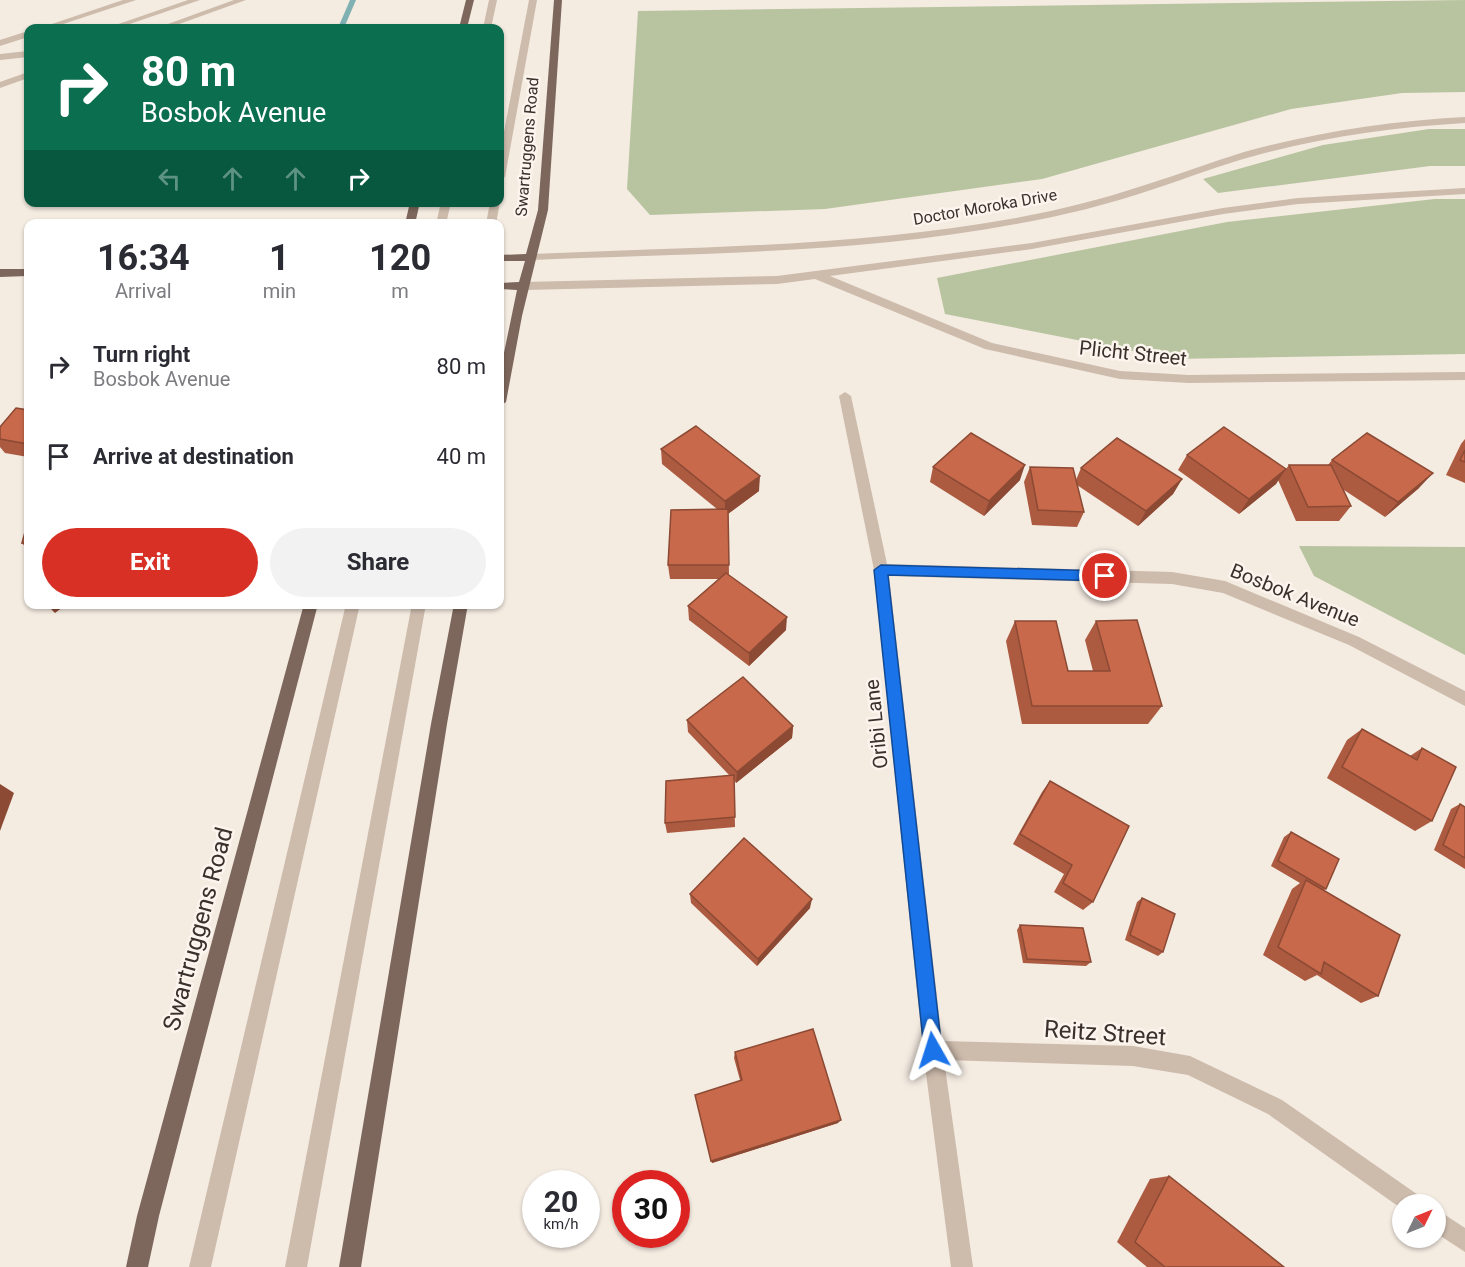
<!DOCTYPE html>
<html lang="en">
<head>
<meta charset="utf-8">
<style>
  :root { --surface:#fff; --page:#f2f2f3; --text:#2b2b33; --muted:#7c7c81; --accent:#d93025 }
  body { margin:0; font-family:Roboto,sans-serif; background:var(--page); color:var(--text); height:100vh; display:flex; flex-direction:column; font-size:22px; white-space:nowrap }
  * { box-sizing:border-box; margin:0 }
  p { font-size:20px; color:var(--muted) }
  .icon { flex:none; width:33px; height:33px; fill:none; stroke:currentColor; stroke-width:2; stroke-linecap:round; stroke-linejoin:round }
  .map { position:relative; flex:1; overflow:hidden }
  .drawer { position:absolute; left:24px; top:219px; width:480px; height:390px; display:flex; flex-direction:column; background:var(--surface); border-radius:12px; box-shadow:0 2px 4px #0004 }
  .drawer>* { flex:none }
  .hud { position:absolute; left:24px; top:24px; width:480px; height:183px; border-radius:12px; box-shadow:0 2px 4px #0004; background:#0b6e4f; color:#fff; overflow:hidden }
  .needle { width:39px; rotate:47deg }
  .controls { position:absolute; left:1392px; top:1194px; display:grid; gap:12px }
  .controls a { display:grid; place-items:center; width:54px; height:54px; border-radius:50%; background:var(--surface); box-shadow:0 2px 4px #0004; font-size:30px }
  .speed { position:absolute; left:522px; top:1170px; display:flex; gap:12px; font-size:30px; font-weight:700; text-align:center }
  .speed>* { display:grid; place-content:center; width:78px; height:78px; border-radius:50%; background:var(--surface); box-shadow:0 2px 4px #0004; line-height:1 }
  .speed small { font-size:15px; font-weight:400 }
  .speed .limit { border:9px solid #d22; background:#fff; color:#111 }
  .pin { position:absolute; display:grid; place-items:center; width:51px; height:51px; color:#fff; margin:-26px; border:3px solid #fff; border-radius:50%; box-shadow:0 2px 6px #0007 }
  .me { position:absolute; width:66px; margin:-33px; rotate:354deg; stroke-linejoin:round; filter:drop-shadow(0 0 4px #0008) }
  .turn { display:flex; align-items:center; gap:21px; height:126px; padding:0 18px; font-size:27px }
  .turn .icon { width:78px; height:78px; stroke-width:2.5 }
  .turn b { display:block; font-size:42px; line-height:51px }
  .lanes { display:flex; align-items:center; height:57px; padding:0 18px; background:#0003; justify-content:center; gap:30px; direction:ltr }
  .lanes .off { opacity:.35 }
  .eta { display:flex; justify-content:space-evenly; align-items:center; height:102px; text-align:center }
  .eta b { font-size:36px; font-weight:700; line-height:42px }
  .button { display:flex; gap:12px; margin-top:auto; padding:12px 18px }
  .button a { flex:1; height:69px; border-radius:36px; background:var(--accent); color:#fff; font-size:24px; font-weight:700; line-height:69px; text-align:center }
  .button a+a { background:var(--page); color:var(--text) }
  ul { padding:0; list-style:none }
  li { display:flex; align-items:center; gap:18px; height:90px; padding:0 18px }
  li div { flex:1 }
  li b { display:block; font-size:22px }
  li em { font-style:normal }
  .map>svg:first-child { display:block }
  .green { fill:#b8c4a0 }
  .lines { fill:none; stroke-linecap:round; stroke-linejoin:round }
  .stream { fill:#7fb0b2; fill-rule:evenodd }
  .minor { fill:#cdbbac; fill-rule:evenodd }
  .major { fill:#7d675c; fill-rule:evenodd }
  .wall { fill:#ac5a40 }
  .shaded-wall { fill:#8c4a34 }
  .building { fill:#c8694b; stroke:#8c4a34; stroke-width:1.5 }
  .route { fill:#1a73e8; stroke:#114b97; stroke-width:1.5 }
  .labels { text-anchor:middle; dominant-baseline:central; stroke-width:5; stroke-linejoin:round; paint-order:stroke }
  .far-street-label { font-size:16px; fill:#3b302b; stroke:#fbf5ee }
  .street-label { font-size:20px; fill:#3b302b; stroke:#fbf5ee }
  .near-street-label { font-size:24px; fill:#3b302b; stroke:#fbf5ee }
</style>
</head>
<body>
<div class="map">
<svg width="1465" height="1267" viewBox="0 0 1465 1267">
  <rect width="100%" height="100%" fill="#f4ebe1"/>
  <g class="green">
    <polygon points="1465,0 1465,92 1402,93 1291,109 1042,179 825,209 650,215 627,189 638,11"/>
    <polygon points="1429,129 1465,129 1465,166 1430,166 1218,193 1203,179 1323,145"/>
    <polygon points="1435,199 1465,199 1465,354 1174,359 945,314 937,278 1227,222"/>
    <polygon points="1299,546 1465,547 1465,655 1314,576"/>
  </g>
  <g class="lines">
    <polygon class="stream" points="350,0 356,0 344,28 338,28"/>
    <g class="minor">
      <polygon points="123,0 136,0 51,28 40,28"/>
      <polygon points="188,0 200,0 118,28 107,28"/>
      <polygon points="234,0 246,0 168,28 157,28"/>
      <polygon points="489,0 497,0 491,28 483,28"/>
      <polygon points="529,0 537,0 505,177 500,180 500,153"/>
      <polygon points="28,31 28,37 0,46 0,40"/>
      <polygon points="28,51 28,57 0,60 0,54"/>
      <polygon points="28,72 28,78 0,88 0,82"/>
      <path d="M1465 117V123C1393 127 1323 137 1254 156 1220 165 1188 178 1154 189 1109 204 1063 216 1016 224 857 254 693 253 532 260L526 257 532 254C693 247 857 247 1016 218 1059 210 1103 199 1145 185 1178 175 1211 162 1244 152 1317 132 1390 121 1465 117Z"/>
      <polygon points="1465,188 1465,194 1298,204 1223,214 1032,249 830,276 992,343 1120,371 1189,375 1465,372 1465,380 1189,383 1120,379 985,349 815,279 777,284 525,290 519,286 525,282 777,276 1032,243 1223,208 1298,198"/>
      <polygon points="500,201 500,202 496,224 486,224 490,202"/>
      <polygon points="441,202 451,202 446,224 436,224"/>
      <polygon points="845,392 851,396 887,564 1172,572 1225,581 1359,637 1465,691 1465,706 1349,645 1223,593 1172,584 889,576 942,1041 1133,1046 1190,1056 1282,1100 1421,1197 1424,1204 1402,1204 1402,1209 1268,1114 1188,1075 1133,1066 944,1060 973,1267 951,1267 923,1050 874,570 839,396"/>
      <polygon points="346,604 360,604 211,1267 189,1267"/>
      <polygon points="412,604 426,604 307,1267 285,1267"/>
      <polygon points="1436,1209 1465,1228 1465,1252 1436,1233"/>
    </g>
    <g class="major">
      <polygon points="466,0 474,0 467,28 459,28"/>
      <polygon points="554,0 562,0 548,210 522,316 506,402 500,406 500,372 517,290 500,289 500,283 519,282 525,261 500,261 500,255 526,254 538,210"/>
      <polygon points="410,202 420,202 415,224 405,224"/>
      <polygon points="0,269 28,269 28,276 0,277"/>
      <polygon points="304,604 318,604 159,1216 148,1267 126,1267 137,1216"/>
      <polygon points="454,604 468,604 447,724 361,1267 339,1267 431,724"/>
    </g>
  </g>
  <g class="wall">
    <polygon points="28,410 28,457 5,453 0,447 0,427"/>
    <polygon points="1465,439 1465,483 1446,475 1461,444"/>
    <polygon points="661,449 759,491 728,514 729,575 786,630 749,666 689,620 688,606 719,579 670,579 668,565 717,509 662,464"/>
    <polygon points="1187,455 1286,469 1289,465 1328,465 1332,460 1419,488 1385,517 1344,490 1351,506 1339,521 1296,521 1278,480 1276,484 1239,514 1178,470"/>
    <polygon points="933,467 1020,480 984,516 930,482"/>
    <polygon points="1030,467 1076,480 1081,468 1182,479 1173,494 1138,526 1077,485 1084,512 1077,527 1032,525 1024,482"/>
    <polygon points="28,521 28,550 22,543"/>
    <polygon points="1015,621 1068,671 1093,671 1085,640 1096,621 1162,706 1148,724 1022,724 1006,641"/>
    <polygon points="687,720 793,726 792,738 736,783 734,780 735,827 667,833 665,823 730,776 688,732"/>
    <polygon points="1362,729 1410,756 1422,748 1432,821 1415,831 1327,778 1347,740"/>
    <polygon points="1050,781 1093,902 1083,910 1054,892 1064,874 1013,844 1042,792"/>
    <polygon points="1460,804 1465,807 1465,869 1434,850 1451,809"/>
    <polygon points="1291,832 1326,889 1324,890 1378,996 1361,1003 1317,975 1305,981 1263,955 1292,889 1300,883 1271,866 1284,837"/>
    <polygon points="690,894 810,908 757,966 691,903"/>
    <polygon points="1142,898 1163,952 1158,956 1125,940 1137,902"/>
    <polygon points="1020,925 1091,962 1086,966 1023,963 1017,930"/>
    <polygon points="735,1052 838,1123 712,1163 740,1080 734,1058"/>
    <polygon points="1169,1176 1284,1267 1147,1267 1117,1242 1150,1179"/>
  </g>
  <g class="shaded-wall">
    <polygon points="1025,465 1020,480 984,516 989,501"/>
    <polygon points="1286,469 1276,484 1239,514 1249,499"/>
    <polygon points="1433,473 1419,488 1385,517 1398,502"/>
    <polygon points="760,476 759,491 725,516 725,501"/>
    <polygon points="1182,479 1173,494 1138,526 1146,511"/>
    <polygon points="50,604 67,604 55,613 48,606"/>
    <polygon points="787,617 786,630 749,666 749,653"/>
    <polygon points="793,726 792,738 736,783 737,772"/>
    <polygon points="0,784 14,793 0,831"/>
    <polygon points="812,899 810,908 757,966 758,959"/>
    <polygon points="841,1120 838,1123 712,1163 711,1161"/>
  </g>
  <g class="building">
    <polygon points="16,408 28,410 28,444 0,439 0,427"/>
    <polygon points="696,426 760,476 725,501 661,449"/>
    <polygon points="1224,427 1286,469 1249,499 1187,455"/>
    <polygon points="971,433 1025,465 989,501 933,467"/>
    <polygon points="1367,433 1433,473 1398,502 1332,460"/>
    <polygon points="1117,438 1182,479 1146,511 1081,468"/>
    <polygon points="1465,450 1465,462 1460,460"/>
    <polygon points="1289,465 1331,465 1351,506 1308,507"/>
    <polygon points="1030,467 1073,468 1084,512 1038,510"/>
    <polygon points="728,509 729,565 668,565 671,510"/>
    <polygon points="28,521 28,542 22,543"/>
    <polygon points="726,573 787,617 749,653 688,606"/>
    <polygon points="1137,620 1162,706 1032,706 1015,621 1056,621 1068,671 1110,671 1096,621"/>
    <polygon points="743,677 793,726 737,772 687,720"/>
    <polygon points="1362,729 1417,760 1422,748 1456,767 1432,821 1342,767"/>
    <polygon points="734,775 735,817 665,823 666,781"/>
    <polygon points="1050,781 1129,826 1093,902 1063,883 1072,865 1020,834"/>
    <polygon points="1460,804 1465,807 1465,858 1443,845"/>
    <polygon points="1291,832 1339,859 1326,889 1278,861"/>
    <polygon points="744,838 812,899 758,959 690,894"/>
    <polygon points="1306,880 1400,935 1378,996 1324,962 1321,974 1278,947"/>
    <polygon points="1142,898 1175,914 1163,952 1130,935"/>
    <polygon points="1020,925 1083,928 1091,962 1027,959"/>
    <polygon points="813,1029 841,1120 711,1161 695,1095 742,1080 735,1052"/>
    <polygon points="1169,1176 1284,1267 1165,1267 1135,1242"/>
  </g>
  <polygon class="route" points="881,565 1105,571 1111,576 1105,581 888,575 942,1050 939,1056 933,1058 927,1056 924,1050 874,570"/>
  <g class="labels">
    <g class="far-street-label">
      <text transform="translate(527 147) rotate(-85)">Swartruggens Road</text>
      <text transform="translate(985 207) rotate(-10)">Doctor Moroka Drive</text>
    </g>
    <g class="street-label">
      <text transform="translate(1133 353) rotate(6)">Plicht Street</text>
      <text transform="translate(1295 595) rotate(22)">Bosbok Avenue</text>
      <text transform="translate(876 724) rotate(-96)">Oribi Lane</text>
    </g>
    <g class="near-street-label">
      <text transform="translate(198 929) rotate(-75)">Swartruggens Road</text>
      <text transform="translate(1105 1033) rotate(4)">Reitz Street</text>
    </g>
  </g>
</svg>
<div class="controls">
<a><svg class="needle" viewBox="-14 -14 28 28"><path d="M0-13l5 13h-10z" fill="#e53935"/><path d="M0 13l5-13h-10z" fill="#7c7c81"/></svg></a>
</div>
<div class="speed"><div>20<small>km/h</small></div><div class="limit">30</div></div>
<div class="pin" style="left:1105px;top:576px;background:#d93025"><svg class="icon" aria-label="arrive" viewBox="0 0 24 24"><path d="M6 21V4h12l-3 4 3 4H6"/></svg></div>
<svg class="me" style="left:933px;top:1050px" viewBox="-20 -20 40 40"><path d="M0-17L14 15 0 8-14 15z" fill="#1a73e8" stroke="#fff" stroke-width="4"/></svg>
<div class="hud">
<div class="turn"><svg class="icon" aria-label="right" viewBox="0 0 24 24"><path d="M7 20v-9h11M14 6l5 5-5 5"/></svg><div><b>80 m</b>Bosbok Avenue</div></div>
<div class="lanes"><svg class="icon off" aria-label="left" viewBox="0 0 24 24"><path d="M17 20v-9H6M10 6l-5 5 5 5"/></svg><svg class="icon off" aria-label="ahead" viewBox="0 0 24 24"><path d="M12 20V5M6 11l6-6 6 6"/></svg><svg class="icon off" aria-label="ahead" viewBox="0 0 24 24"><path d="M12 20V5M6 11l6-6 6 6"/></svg><svg class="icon" aria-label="right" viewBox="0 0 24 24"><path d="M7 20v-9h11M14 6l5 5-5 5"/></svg></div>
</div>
<section class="drawer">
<div class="eta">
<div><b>16:34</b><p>Arrival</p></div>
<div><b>1</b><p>min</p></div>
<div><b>120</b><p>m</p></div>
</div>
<ul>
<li><svg class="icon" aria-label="right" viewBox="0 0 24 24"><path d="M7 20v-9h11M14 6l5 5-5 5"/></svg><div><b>Turn right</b><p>Bosbok Avenue</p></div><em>80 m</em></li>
<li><svg class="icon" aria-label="arrive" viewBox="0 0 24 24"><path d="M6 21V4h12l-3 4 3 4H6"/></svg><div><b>Arrive at destination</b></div><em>40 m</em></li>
</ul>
<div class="button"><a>Exit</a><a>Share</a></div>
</section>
</div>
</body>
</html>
